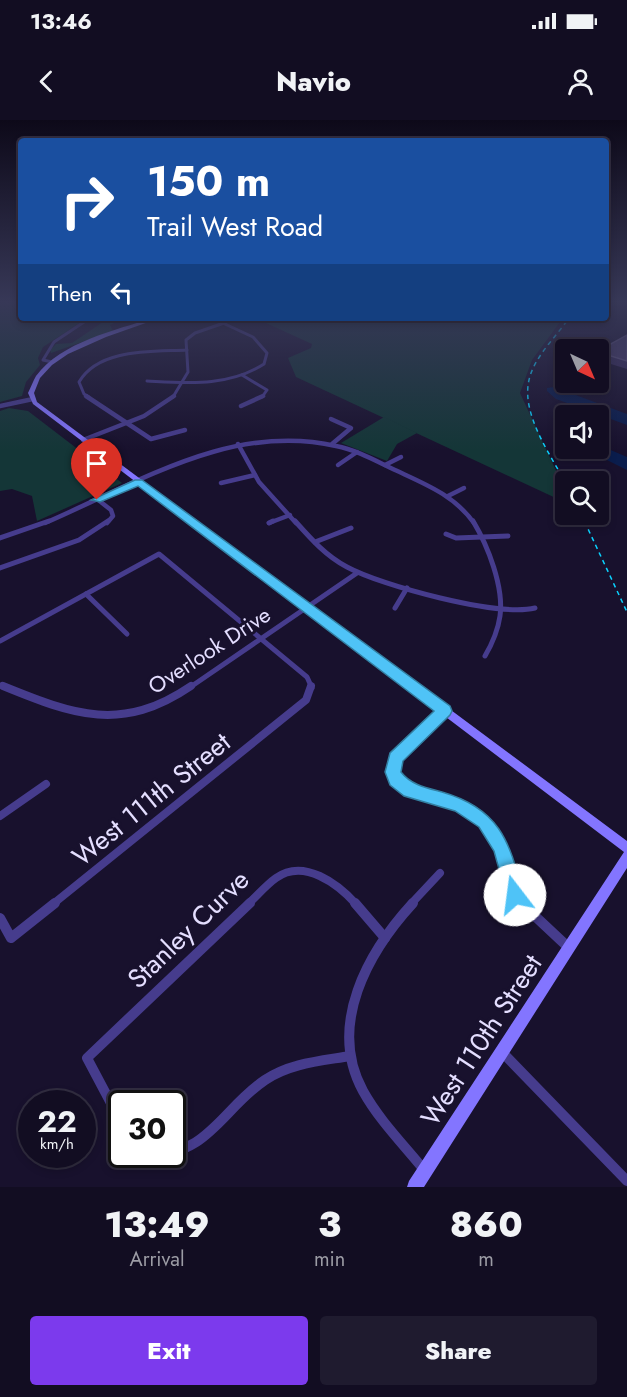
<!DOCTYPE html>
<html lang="en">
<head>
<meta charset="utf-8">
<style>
  :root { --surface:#120d22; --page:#1f1b2f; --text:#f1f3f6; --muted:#9c9ca5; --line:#312d40; --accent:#7c3aed }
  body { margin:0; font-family:Jost,sans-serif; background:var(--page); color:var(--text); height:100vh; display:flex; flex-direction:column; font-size:22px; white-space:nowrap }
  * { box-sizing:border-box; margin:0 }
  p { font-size:20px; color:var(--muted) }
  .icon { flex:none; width:33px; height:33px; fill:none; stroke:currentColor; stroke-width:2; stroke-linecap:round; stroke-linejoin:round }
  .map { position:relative; height:1067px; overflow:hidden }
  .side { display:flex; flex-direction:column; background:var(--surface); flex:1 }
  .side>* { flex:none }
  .banner { position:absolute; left:18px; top:18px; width:591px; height:183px; border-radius:6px; box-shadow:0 3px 9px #0003,0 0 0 2px var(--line); background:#1a4fa0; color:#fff; overflow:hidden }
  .needle { width:39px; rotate:136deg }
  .buttons { position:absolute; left:555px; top:219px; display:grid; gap:12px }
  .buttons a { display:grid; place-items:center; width:54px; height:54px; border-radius:6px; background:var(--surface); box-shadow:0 3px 9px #0003,0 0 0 2px var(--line); font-size:30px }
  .speed { position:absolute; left:18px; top:970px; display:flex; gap:12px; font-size:30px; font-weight:700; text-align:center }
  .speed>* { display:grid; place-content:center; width:78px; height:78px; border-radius:50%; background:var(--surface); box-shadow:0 3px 9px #0003,0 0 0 2px var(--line); line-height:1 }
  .speed small { font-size:15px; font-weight:400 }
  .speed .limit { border:3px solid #111; border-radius:9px; background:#fff; color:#111 }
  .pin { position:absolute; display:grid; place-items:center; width:51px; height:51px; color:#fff; margin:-62px -26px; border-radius:50% 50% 50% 0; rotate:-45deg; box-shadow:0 0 6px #0007 }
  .pin .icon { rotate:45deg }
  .me { position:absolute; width:66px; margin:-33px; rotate:345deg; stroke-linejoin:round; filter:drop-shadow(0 0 4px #0008) }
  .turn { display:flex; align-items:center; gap:21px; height:126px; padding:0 30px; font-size:27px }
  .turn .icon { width:78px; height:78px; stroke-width:2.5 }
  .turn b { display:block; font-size:42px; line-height:51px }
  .then { display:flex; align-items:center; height:57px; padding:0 30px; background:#0003; gap:12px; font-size:22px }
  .eta { display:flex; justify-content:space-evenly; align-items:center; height:102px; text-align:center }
  .eta b { font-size:36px; font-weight:800; line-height:42px }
  .action { display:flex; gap:12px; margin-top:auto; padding:12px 30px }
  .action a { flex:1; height:69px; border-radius:6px; background:var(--accent); color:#fff; font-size:24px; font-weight:800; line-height:69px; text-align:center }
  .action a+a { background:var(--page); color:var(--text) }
  .status { display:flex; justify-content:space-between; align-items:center; height:42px; padding:0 30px; background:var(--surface); direction:ltr }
  .status svg { height:16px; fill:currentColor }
  header { display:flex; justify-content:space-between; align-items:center; height:78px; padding:0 30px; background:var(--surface); font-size:27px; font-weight:800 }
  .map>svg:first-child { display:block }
  .green { fill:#143637 }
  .water { fill:#0a1d4d }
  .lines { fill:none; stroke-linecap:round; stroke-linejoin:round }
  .street-far4 { stroke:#463c8d; stroke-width:3 }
  .street-far3 { stroke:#463c8d; stroke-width:4.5 }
  .street-far2 { stroke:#463c8d; stroke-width:5 }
  .street-far1 { stroke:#463c8d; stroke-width:8 }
  .street { stroke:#463c8d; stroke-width:10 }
  .secondary { fill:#8375ff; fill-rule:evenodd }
  .rail { stroke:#0ad3ff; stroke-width:1.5; stroke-dasharray:4.5 4; stroke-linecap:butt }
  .wall { fill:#382b5b }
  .building { fill:#4a3e6d; stroke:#625784; stroke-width:1.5 }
  .route { fill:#4fc3f7; stroke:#337fa1; stroke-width:1.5 }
  .labels { text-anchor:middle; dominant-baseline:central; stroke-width:6; stroke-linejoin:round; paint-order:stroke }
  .street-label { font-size:22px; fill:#e4deff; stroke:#18112d }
  .near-street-label { font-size:27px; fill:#e4deff; stroke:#18112d }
</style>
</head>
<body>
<div class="status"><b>13:46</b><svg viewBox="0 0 49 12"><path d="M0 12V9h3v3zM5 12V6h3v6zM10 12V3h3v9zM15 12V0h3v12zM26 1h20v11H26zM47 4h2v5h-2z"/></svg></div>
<header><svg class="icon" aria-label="back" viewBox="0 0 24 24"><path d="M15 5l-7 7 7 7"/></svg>Navio<svg class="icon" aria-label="person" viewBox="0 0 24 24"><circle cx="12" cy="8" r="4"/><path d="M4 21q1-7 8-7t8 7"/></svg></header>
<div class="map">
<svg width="627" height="1067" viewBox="0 0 627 1067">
  <rect width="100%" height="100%" fill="#18112d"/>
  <g class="green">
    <polygon points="0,180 21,180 21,198 87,198 43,227 38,238 40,245 26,262 22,276 0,282"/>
    <polygon points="109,198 125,198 110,205 113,211 51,233 50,230 56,224 72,223"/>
    <polygon points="255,198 563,198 532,240 520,273 565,370 565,376 560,380 296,257 288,238 311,228 312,224"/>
    <polygon points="9,288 28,291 122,363 37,401 32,376 12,369 0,371 0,291"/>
    <polygon points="384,297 417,313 397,324 387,341 341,323"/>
  </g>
  <g class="water">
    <polygon points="554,267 627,294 627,305 556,279 547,271 547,268"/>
    <polygon points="599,325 627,337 627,350 585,329 598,328"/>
  </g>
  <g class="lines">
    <g class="street-far4">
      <polyline points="52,242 43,240 54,222 90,198"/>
      <polyline points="242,255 267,270 262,277"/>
      <path d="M147 261C188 263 228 267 264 244L267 233 253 217 212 198"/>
      <path d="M89 277 84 274 79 262C99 228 152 232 187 230"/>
      <polyline points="173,277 188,252 186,220 195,213 224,203"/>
    </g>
    <g class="street-far3">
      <polyline points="86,276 151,319 185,310"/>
      <polyline points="0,286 33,279"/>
      <polyline points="241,286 263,276"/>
      <polyline points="331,299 351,308 332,324"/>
      <polyline points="83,320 144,296 174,276"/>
      <polyline points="238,324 259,362 296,403"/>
      <polyline points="338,345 357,332"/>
      <polyline points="385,345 401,337"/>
      <polyline points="221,363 255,355"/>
      <polyline points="448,376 464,368"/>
      <polyline points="97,379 111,390 113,396 107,403"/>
      <path d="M45 403C138 363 232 302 336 326 357 330 376 341 395 350 425 364 454 375 474 403"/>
      <polyline points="269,403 290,395"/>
    </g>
    <g class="street-far2">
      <path d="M295 401C311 419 326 436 347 447 382 466 498 497 535 488"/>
      <path d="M473 401C488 426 504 467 500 496 498 510 492 524 485 536"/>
      <polyline points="269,403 273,401"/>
      <polyline points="446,414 456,418 508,416"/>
      <polyline points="0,418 49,401"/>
      <polyline points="315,422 351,408"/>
      <polyline points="0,448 79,420 108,401"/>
      <polyline points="86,474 127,514"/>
      <polyline points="395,488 407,468"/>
      <polyline points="0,521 159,434 307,557 312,568"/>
      <polyline points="0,565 7,568"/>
      <polyline points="189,568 357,453"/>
    </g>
    <g class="street-far1">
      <path d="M3 566C74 595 122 613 191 566"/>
      <path d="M444 591 395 638 392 645 396 660C424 682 466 679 490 708 508 730 505 761 522 784"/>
      <polyline points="0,696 46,664"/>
      <polyline points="53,784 306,580 311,566"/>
      <path d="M248 784C257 776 266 765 276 758 304 738 338 764 356 784"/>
      <polyline points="411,784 440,753"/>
    </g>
    <g class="street">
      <polyline points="355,783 385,818"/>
      <path d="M413 783C368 832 327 905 363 971 379 1000 404 1025 425 1051"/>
      <polyline points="521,783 569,828"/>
      <polyline points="0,798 11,818 55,783"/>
      <polyline points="502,932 627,1061"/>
      <polyline points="122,1004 87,938 250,783"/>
      <path d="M148 1035C208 1036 222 989 265 960 290 943 321 941 350 936"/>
    </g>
    <path class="secondary" d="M153 198H160L106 217 68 234 52 245 40 258 34 273 37 282 627 721V748L424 1067H407L409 1061 624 732 33 284 28 273C31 267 33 261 36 256 61 222 116 210 153 198Z"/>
    <g class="rail">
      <path d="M566 364C551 335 521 295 529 260 534 237 556 217 569 198"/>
      <polyline points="581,394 627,492"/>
    </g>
  </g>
  <polygon class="wall" points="627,215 627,249 598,240 598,231"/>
  <polygon class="building" points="627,215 627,241 598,232 598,231"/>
  <linearGradient id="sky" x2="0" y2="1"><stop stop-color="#0d0919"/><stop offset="0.55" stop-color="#373857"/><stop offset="1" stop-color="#373857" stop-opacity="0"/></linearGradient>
  <rect width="627" height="330" fill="url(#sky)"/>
  <path class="route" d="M135 360H142L450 586 452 591 450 595 403 641 401 652C411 665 427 668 442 672 501 689 509 722 524 775L522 782 515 784 508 782 494 731 479 707 455 691 404 676 390 665 385 652 390 633 434 591 138 366 100 382 91 380Z"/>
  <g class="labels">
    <g class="street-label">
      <text transform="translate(209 530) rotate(-33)">Overlook Drive</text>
    </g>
    <g class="near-street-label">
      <text transform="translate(151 679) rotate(-39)">West 111th Street</text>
      <text transform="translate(188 809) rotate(-44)">Stanley Curve</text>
      <text transform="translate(481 920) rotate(-57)">West 110th Street</text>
    </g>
  </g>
</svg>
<div class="buttons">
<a><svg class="needle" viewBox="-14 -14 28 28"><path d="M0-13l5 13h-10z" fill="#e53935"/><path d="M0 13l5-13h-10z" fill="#9c9ca5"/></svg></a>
<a><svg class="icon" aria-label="sound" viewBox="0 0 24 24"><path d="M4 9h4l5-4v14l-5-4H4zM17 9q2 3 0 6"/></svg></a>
<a><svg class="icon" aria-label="search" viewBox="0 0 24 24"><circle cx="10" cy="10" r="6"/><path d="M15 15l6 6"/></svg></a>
</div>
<div class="speed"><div>22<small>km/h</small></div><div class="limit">30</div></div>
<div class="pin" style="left:97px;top:380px;background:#d93025"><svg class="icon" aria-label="arrive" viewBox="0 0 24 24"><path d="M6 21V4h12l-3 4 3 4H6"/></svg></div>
<svg class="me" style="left:515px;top:775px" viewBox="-20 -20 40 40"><circle r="19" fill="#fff"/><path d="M0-13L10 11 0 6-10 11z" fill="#4fc3f7"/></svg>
<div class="banner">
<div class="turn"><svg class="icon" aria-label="right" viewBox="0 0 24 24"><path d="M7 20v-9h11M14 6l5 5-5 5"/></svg><div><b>150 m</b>Trail West Road</div></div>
<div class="then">Then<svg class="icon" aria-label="left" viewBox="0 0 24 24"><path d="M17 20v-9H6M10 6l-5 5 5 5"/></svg></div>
</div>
</div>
<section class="side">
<div class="eta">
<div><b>13:49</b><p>Arrival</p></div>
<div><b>3</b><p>min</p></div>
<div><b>860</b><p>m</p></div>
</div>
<div class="action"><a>Exit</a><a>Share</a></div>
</section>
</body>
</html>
